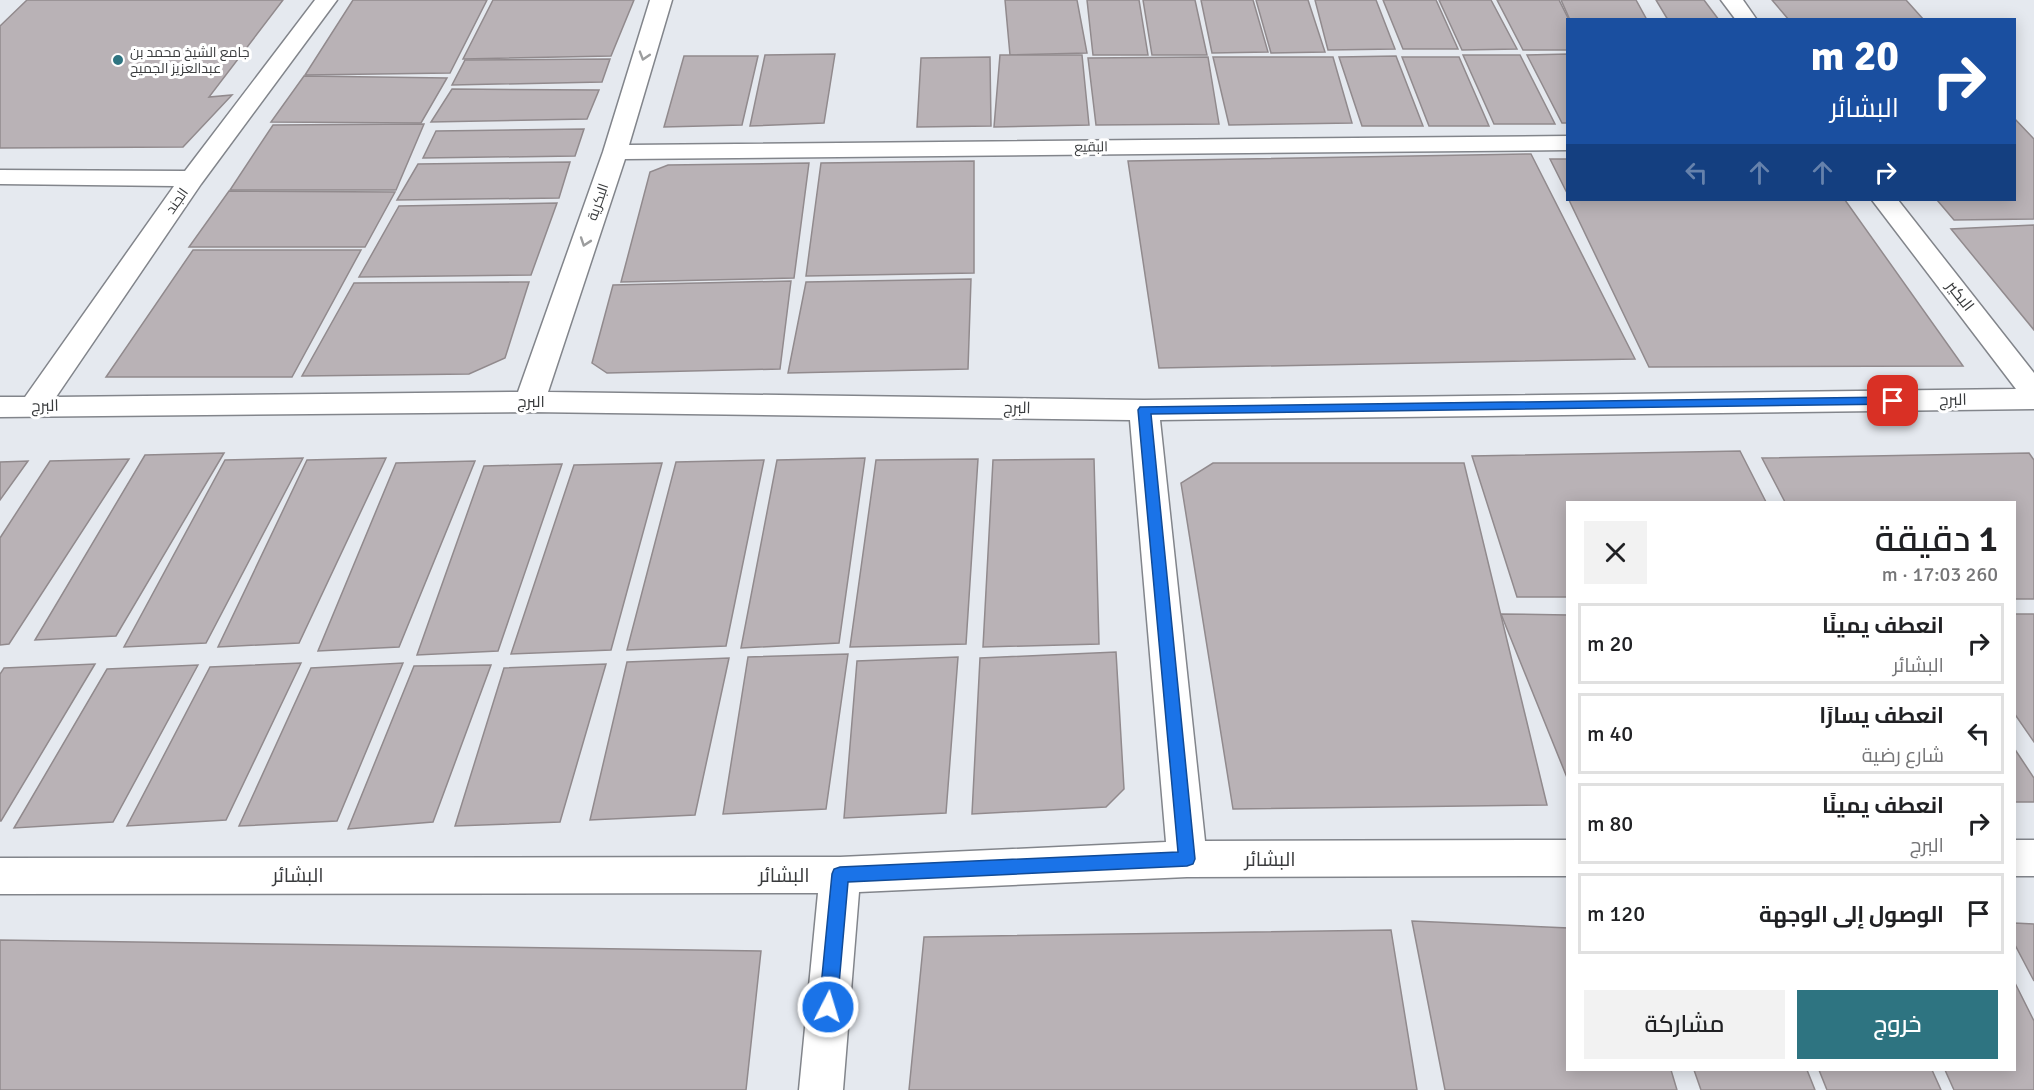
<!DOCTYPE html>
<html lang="ar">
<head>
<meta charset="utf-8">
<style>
  :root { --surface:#fff; --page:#f2f2f2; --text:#202124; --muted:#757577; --line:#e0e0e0; --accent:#2e7481 }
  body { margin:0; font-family:Signika,Cairo,sans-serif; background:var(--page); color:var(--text); direction:rtl; height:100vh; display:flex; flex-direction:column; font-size:22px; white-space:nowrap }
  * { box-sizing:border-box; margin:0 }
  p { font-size:20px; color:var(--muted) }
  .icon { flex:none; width:33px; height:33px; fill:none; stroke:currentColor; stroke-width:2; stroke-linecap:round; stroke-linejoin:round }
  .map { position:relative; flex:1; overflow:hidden; direction:ltr }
  .details { position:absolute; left:1566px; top:501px; width:450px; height:570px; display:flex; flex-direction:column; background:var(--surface); border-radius:0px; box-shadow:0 3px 15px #0003; direction:rtl }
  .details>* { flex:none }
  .guide { position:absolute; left:1566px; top:18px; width:450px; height:183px; border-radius:0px; box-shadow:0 3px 15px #0003; direction:rtl; background:#1a4fa0; color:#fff; overflow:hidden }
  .pin { position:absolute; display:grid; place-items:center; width:51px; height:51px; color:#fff; margin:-26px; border-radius:12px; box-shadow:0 3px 9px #0006 }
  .me { position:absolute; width:66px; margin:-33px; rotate:5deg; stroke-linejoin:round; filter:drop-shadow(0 0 4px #0008) }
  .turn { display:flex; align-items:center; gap:21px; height:126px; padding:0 18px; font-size:27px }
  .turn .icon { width:78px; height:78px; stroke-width:2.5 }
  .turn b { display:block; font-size:42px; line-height:51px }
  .lanes { display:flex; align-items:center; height:57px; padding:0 18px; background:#0003; justify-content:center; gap:30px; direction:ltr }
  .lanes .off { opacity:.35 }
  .round { display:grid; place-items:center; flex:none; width:63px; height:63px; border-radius:0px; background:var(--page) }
  .summary { display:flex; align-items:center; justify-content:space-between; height:102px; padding:0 18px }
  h1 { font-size:36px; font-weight:600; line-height:45px }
  .button { display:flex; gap:12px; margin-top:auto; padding:12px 18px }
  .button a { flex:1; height:69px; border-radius:0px; background:var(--accent); color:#fff; font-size:24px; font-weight:600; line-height:69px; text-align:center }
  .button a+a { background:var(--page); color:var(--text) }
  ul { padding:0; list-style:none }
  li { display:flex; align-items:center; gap:18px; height:81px; margin:0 12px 9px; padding:0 6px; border:3px solid var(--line); border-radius:0px }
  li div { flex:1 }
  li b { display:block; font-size:22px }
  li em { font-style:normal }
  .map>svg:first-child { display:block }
  .building { fill:#b9b2b6; stroke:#918a8d; stroke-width:1.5 }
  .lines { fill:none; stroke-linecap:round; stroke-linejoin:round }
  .minor-casing { stroke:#82858b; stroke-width:3 }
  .minor { fill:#fff; fill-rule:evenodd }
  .oneway { stroke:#9c9d9e }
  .route { fill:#1a73e8; stroke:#114b97; stroke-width:1.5 }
  .poi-dot { fill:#2e7481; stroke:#fff; stroke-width:2 }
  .labels { text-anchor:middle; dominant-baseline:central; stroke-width:6; stroke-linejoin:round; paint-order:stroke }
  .far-poi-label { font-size:14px; fill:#393b3d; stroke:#fff; text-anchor:start }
  .far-street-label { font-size:14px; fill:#393b3d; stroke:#fff }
  .street-label { font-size:16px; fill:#393b3d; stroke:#fff }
  .near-street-label { font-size:20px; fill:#393b3d; stroke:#fff }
</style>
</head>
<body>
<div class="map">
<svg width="2034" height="1090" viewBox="0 0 2034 1090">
  <rect width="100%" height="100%" fill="#e5e9ef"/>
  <g class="building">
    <polygon points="27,0 283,0 209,97 232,95 183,147 0,148 0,26"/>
    <polygon points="353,0 487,0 450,73 305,75"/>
    <polygon points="493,0 634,0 611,56 463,59"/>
    <polygon points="1005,0 1077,0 1087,53 1010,55"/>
    <polygon points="1087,0 1139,0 1148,55 1093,55"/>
    <polygon points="1143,0 1195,0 1207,55 1152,55"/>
    <polygon points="1201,0 1253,0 1268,52 1212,53"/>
    <polygon points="1256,0 1308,0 1325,52 1271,53"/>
    <polygon points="1315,0 1376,0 1395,49 1328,50"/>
    <polygon points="1383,0 1436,0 1458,49 1403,49"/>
    <polygon points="1439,0 1491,0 1517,49 1462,50"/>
    <polygon points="1497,0 1559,0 1569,20 1568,50 1523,50"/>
    <polygon points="1561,0 1636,0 1647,20 1570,20"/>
    <polygon points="1656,0 1704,0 1719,20 1668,20"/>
    <polygon points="1772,0 1906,0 1924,20 1789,20"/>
    <polygon points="835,54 824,123 750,126 765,55"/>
    <polygon points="1568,54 1568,123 1562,123 1527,55"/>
    <polygon points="1000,55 1082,55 1089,125 994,127"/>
    <polygon points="1463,55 1520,55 1555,124 1494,124"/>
    <polygon points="684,56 758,56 742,125 664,127"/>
    <polygon points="1396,56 1423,126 1362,126 1339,57"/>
    <polygon points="990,57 991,126 917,127 921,58"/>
    <polygon points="1208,57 1219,124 1096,125 1088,58"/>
    <polygon points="1213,57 1333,57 1352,123 1229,125"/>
    <polygon points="1402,57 1459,57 1489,126 1429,126"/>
    <polygon points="610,59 602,82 452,85 465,60"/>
    <polygon points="304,76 447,78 421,123 271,122"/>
    <polygon points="452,89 599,90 587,119 431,122"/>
    <polygon points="2014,118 2034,139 2034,219 1954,220 1937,200 2014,200"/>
    <polygon points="424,124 396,190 230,190 273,125"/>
    <polygon points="584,129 575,156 423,158 436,131"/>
    <polygon points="1531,154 1635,359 1159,368 1128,161"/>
    <polygon points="1550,159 1568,159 1568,195"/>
    <polygon points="974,161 974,273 806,276 821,163"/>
    <polygon points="570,162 559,198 397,200 418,164"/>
    <polygon points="809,163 794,278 621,282 650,172 668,165"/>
    <polygon points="229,191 395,192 365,247 189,247"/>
    <polygon points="1569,200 1845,200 1963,366 1649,367"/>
    <polygon points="557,203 531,275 359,277 399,206"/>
    <polygon points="2034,225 2034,330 1951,229"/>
    <polygon points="193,250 361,250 292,377 106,377"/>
    <polygon points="971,279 968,369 788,373 806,282"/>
    <polygon points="791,281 780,369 607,373 592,363 613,285"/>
    <polygon points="529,282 505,358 469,374 302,376 354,283"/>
    <polygon points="1740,451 1766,502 1568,502 1568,597 1517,597 1472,456"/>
    <polygon points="224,453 116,636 35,640 145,455"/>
    <polygon points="2029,453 2034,460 2034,599 2014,599 2014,502 1785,502 1762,458"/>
    <polygon points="303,458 206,643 124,647 225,460"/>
    <polygon points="386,458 299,643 218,647 307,460"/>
    <polygon points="865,458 839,643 741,648 777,460"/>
    <polygon points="129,459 9,644 0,645 0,538 50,461"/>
    <polygon points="978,459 966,644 850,647 876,460"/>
    <polygon points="1094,459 1099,644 983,647 993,460"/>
    <polygon points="764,460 726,646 627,650 676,462"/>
    <polygon points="28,461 0,500 0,462"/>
    <polygon points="475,461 399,647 318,651 396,463"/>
    <polygon points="662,463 611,650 511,654 574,465"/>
    <polygon points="1213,463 1464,463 1547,805 1233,809 1181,483"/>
    <polygon points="562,464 498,651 417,655 484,466"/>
    <polygon points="1501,614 1568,615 1568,780"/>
    <polygon points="2014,614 2034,614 2034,742 2014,713"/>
    <polygon points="1116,652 1124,789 1106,807 972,814 980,658"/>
    <polygon points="848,654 826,809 723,814 748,657"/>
    <polygon points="958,657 946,813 844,818 857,661"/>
    <polygon points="729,658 695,815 590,820 627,662"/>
    <polygon points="301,663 226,820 127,826 210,667"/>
    <polygon points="403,663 337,821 239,826 311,668"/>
    <polygon points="95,664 1,821 0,821 0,674 4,668"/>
    <polygon points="606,664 560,822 455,826 504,668"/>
    <polygon points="198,665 113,822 14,828 107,669"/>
    <polygon points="491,665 433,822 348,829 414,666"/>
    <polygon points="2014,748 2034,778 2034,802 2014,802"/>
    <polygon points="1412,921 1568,928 1568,1070 1671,1070 1677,1090 1445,1090"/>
    <polygon points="2014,923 2034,924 2034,981 2014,943"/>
    <polygon points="1391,930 1417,1090 909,1090 924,937"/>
    <polygon points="0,940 761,951 746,1090 0,1090"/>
    <polygon points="2014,981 2034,1021 2034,1090 1954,1090 1945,1070 2014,1070"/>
    <polygon points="1694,1070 1807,1070 1815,1090 1701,1090"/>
    <polygon points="1819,1070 1932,1070 1941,1090 1827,1090"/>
  </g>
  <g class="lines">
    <defs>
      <g id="minor">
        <polygon points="315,0 337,0 201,184 56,397 518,392 603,152 650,0 672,0 629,145 1568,136 1568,150 625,159 548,392 1144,400 2016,389 1872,200 1898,200 2034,373 2034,409 1160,420 1205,841 1568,840 1568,876 1187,877 859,892 843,1090 799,1090 818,893 0,894 0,858 840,857 1166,842 1130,420 530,412 0,417 0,397 25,397 174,186 0,184 0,170 185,171"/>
        <polygon points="1721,0 1743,0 1757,20 1736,20"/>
        <rect x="2014" y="840" width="20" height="36"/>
      </g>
    </defs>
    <use href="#minor" class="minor-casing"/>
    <use href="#minor" class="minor"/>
  </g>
  <defs><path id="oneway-chevron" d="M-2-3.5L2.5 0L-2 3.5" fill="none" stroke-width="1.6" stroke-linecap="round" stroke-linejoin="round" transform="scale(1.5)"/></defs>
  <g class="oneway">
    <use href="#oneway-chevron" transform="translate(644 56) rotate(107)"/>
    <use href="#oneway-chevron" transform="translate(585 242) rotate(109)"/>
  </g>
  <polygon class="route" points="1893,397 1898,398 1900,401 1898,404 1151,414 1195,859 1193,864 1187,866 848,882 837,1007 834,1013 828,1016 822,1013 819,1007 832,874 834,869 840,867 1178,852 1138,410 1140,407"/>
  <circle class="poi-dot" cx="118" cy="60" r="6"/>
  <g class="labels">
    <g class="far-poi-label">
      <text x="130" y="52">جامع الشيخ محمد بن<tspan x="130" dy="16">عبدالعزيز الجميح</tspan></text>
    </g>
    <g class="far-street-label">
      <text transform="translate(1091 147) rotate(-1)">البقيع</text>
      <text transform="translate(177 201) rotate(-55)">الجند</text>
      <text transform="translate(598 202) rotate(-71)">البكرية</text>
    </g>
    <g class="street-label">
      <text transform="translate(1960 296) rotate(52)">البكير</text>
      <text transform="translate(1953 400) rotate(-1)">البرج</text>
      <text x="531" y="402">البرج</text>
      <text transform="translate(45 406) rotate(-1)">البرج</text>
      <text transform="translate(1017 408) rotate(1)">البرج</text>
    </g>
    <g class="near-street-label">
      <text x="1270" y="859">البشائر</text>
      <text x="298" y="875">البشائر</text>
      <text x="784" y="875">البشائر</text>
    </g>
  </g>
</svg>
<div class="pin" style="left:1893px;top:401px;background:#d93025"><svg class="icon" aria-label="arrive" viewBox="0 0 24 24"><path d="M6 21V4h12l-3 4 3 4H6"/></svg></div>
<svg class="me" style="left:828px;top:1007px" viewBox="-20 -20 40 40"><circle r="17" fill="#1a73e8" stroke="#fff" stroke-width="3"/><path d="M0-11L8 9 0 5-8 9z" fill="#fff"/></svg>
<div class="guide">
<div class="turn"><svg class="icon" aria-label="right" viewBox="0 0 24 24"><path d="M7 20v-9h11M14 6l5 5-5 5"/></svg><div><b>20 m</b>البشائر</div></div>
<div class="lanes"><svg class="icon off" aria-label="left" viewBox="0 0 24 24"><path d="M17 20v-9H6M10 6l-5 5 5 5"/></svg><svg class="icon off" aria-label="ahead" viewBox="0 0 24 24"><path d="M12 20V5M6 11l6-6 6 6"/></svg><svg class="icon off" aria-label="ahead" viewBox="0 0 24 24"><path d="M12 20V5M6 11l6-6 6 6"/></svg><svg class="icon" aria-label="right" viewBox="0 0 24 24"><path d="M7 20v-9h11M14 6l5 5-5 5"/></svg></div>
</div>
<section class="details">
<div class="summary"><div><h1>1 دقيقة</h1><p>260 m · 17:03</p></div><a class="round"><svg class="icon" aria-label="close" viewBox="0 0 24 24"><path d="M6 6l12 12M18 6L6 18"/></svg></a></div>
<ul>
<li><svg class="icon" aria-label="right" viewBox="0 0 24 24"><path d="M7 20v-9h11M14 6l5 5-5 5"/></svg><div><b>انعطف يمينًا</b><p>البشائر</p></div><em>20 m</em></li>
<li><svg class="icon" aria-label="left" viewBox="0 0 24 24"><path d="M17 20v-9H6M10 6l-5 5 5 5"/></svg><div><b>انعطف يسارًا</b><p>شارع رضية</p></div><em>40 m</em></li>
<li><svg class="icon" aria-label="right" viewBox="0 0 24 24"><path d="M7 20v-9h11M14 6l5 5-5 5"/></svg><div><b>انعطف يمينًا</b><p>البرج</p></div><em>80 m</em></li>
<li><svg class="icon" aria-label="arrive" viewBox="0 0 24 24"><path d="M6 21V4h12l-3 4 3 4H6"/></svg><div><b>الوصول إلى الوجهة</b></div><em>120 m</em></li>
</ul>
<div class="button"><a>خروج</a><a>مشاركة</a></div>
</section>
</div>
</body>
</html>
